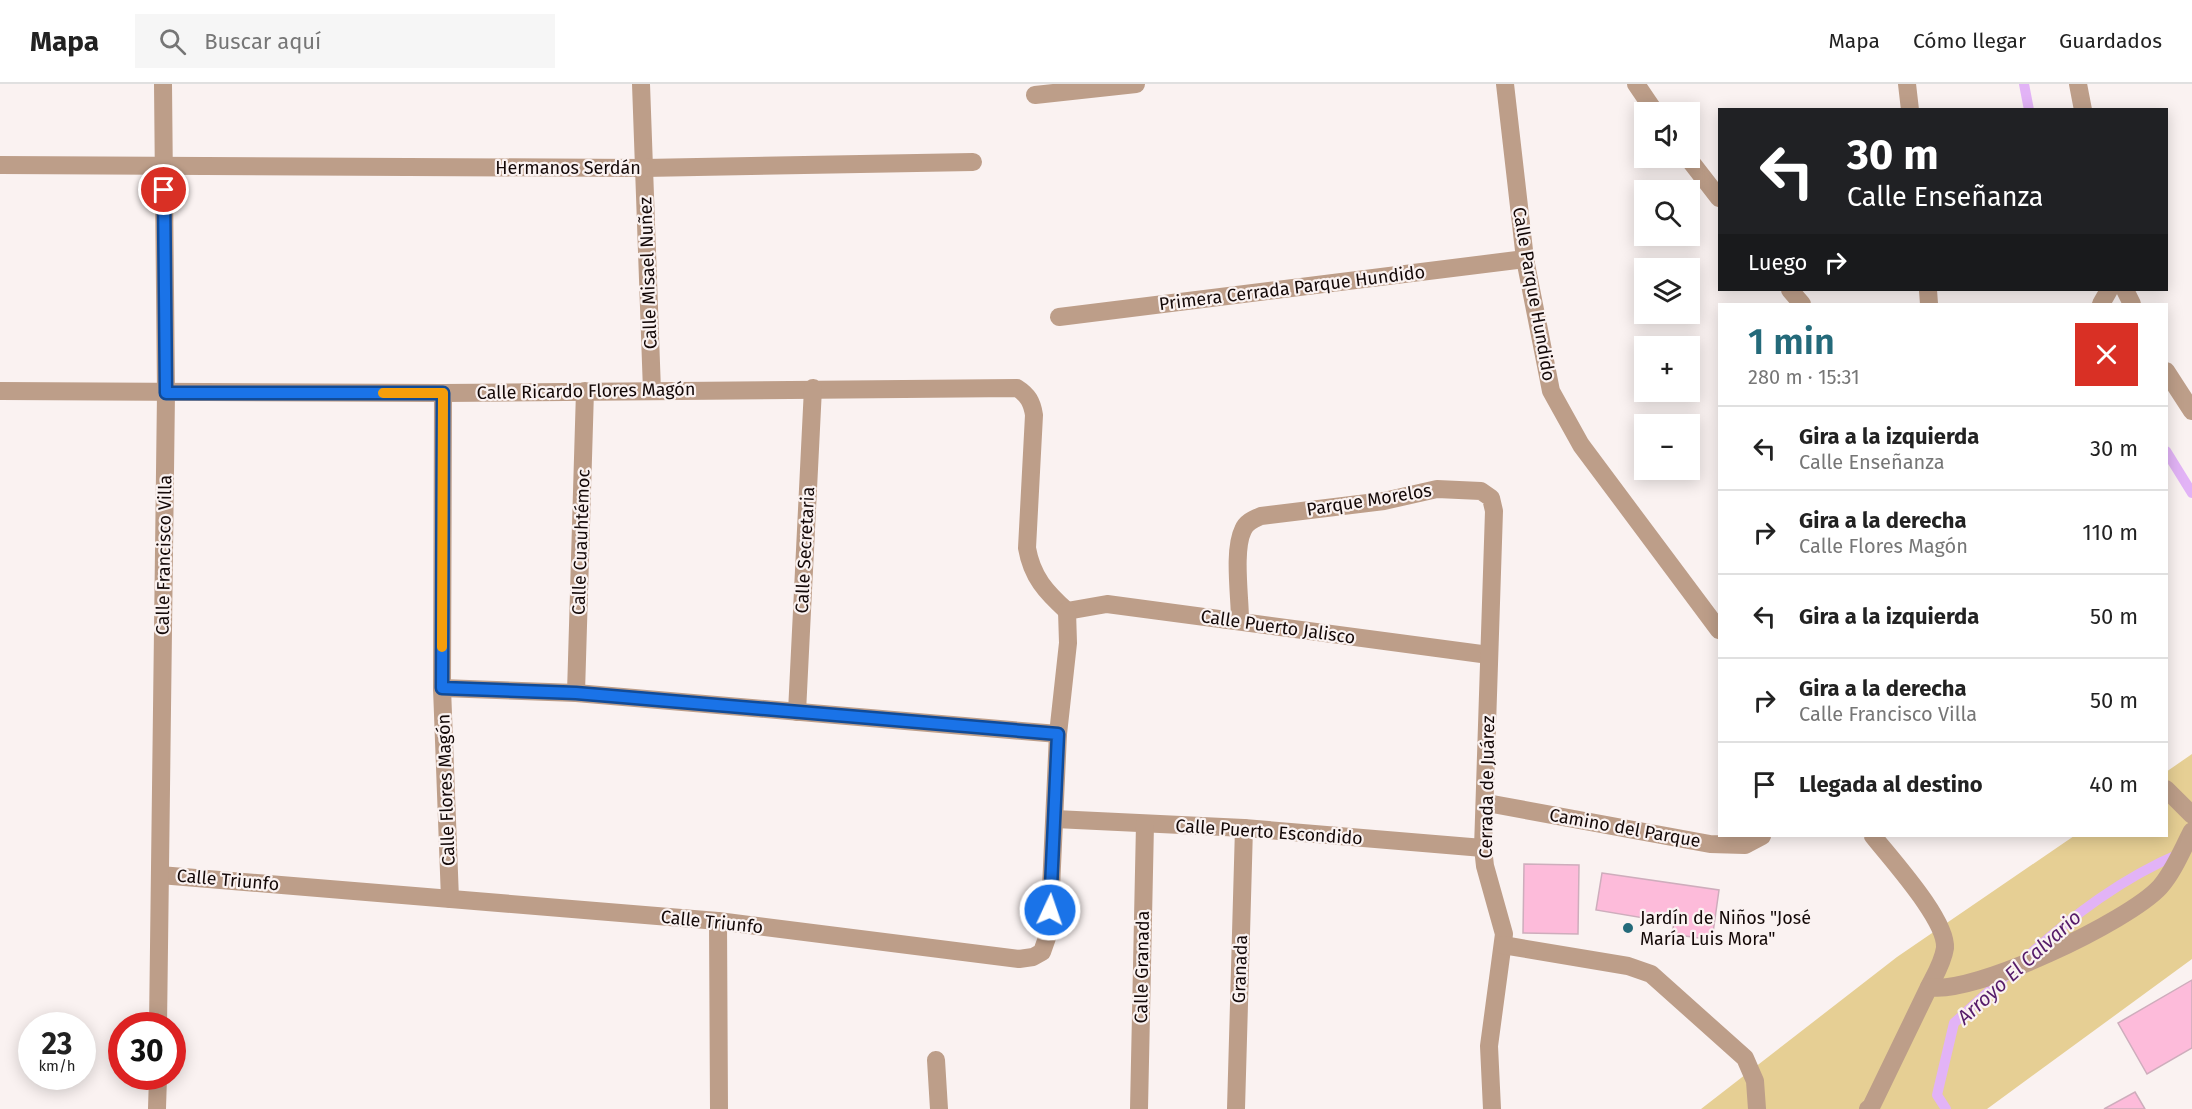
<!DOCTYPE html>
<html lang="es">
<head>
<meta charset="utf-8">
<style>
  :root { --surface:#fff; --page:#f6f6f6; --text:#222; --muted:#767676; --line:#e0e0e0; --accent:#246a7a }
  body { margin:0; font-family:"Fira Sans",sans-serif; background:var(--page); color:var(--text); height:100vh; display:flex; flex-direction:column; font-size:22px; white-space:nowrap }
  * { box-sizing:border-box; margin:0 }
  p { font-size:20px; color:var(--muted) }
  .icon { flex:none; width:33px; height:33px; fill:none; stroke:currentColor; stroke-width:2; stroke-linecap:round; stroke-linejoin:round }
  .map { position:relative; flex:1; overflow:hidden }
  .sheet { position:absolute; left:1718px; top:219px; width:450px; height:534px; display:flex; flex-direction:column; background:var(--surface); border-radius:0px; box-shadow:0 3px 15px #0003 }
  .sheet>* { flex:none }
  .guide { position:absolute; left:1718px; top:24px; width:450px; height:183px; border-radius:0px; box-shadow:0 3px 15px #0003; background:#202124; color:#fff; overflow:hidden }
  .controls { position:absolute; left:1634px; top:18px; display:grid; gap:12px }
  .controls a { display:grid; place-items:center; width:66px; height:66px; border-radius:0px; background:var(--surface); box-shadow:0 3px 15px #0003; font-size:30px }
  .speed { position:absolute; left:18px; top:928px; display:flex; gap:12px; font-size:30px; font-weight:700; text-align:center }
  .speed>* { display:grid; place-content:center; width:78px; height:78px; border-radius:50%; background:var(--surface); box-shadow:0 3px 15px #0003; line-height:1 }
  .speed small { font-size:15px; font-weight:400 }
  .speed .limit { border:9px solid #d22; background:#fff; color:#111 }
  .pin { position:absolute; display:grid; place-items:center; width:51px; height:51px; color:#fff; margin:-26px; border:3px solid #fff; border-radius:50%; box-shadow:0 2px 6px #0007 }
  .me { position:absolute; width:66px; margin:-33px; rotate:3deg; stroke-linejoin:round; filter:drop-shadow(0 0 4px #0008) }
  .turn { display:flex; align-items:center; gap:21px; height:126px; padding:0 30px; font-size:27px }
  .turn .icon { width:78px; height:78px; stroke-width:2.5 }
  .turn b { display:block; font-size:42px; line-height:51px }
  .then { display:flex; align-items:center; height:57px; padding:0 30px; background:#0003; gap:12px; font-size:22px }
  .round { display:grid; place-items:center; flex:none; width:63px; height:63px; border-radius:0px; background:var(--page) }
  .overview { display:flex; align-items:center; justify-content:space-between; height:102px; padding:0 30px }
  h1 { font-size:36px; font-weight:600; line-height:45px; color:var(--accent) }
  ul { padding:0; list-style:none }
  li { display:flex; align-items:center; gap:18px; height:84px; padding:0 30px; border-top:2px solid var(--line) }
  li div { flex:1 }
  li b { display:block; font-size:22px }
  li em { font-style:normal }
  header { display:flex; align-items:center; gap:36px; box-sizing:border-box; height:84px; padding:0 30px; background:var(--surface); border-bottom:2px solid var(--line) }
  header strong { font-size:28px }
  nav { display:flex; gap:33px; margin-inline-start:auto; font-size:21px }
  .search { width:420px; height:54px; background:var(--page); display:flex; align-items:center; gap:15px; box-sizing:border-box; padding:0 21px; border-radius:0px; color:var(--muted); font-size:22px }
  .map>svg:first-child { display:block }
  .green { fill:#e6cf94 }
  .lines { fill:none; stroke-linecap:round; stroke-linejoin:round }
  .stream { stroke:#e2b3f6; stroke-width:10 }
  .building { fill:#fdbbda; stroke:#ceadbc; stroke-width:1.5 }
  .minor { stroke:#bd9e89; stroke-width:18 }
  .route-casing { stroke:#114b97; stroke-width:15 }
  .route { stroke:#1a73e8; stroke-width:10 }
  .slow { stroke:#f59e0b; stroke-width:10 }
  .poi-dot { fill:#246a7a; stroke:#faf2f1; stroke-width:2 }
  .labels { text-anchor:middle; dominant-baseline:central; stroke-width:4.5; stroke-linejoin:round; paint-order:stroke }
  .street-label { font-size:18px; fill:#130807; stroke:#faf2f1 }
  .poi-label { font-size:18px; fill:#130807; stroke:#faf2f1; text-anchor:start }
  .water-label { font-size:20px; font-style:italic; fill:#551b69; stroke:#faf2f1 }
</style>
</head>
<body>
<header>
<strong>Mapa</strong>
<div class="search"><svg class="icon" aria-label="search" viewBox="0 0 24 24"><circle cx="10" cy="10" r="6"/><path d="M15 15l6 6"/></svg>Buscar aquí</div>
<nav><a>Mapa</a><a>Cómo llegar</a><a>Guardados</a></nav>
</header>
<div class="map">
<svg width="2192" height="1025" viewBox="0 0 2192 1025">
  <rect width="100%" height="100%" fill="#faf2f1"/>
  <polygon class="green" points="2192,670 2192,875 1987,1025 1701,1025 1897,873 2074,752 2166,752 2166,688"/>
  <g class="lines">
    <g class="stream">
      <polyline points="2024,0 2029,26"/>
      <polyline points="2166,367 2192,409"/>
      <path d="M2026 874C2073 831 2122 794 2181 769"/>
      <polyline points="1946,1025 1937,1011 1954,939 2008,890"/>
    </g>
  </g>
  <g class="building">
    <polygon points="1524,780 1579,781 1578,850 1523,849"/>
    <polygon points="1602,789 1719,806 1712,856 1672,850 1674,839 1596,826"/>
    <polygon points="2192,896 2192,964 2147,990 2118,939"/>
    <polygon points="2135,1008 2145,1025 2104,1025"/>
  </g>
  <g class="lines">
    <g class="minor">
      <polyline points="641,0 652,307"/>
      <polyline points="1505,0 1525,175 1551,307 1581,361 1719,546"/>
      <polyline points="1636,0 1655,28"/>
      <polyline points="1907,0 1910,26"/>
      <polyline points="2078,0 2083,26"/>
      <polyline points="1035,11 1136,0"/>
      <polyline points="1688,74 1719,114"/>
      <polyline points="0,81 644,84 973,78"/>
      <polyline points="1790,206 1802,220"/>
      <polyline points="1928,206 1929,220"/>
      <polyline points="2125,206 2132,220"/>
      <polyline points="2101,220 2109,206"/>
      <polyline points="1059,233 1525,175"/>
      <polyline points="2166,287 2192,327"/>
      <path d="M0 307 443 309 1017 304C1028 311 1032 318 1034 331L1027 464C1032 493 1046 508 1067 527"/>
      <polyline points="443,309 442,604 450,815"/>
      <polyline points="1067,527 1107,520 1489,571"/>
      <path d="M1240 536C1240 513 1233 466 1243 446 1246 438 1254 435 1261 432L1384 417 1437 405 1481 407 1491 414 1494 427 1483 764 1485 782 1504 850 1489 962 1492 1025"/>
      <polyline points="442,604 576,609 1058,650"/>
      <polyline points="576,609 585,307"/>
      <polyline points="797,628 813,304"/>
      <polyline points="2166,705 2192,731"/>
      <polyline points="1487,719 1710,760 1745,761 1762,752"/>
      <polyline points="1055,735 1244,744 1483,764"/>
      <path d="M1873 752C1891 775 1947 836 1945 864 1943 878 1935 891 1929 903"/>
      <polyline points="160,791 718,837 1019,875 1033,873 1042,868 1049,848 1058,650 1068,559 1067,527"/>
      <polyline points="718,837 719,1025"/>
      <polyline points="1503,861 1628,882 1651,890 1745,974 1755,997 1757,1025"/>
      <polyline points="158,942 166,309 163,0"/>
      <polyline points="936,976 939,1025"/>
      <polyline points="157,1025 158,993"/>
      <polyline points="1139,1025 1145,740"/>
      <polyline points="1236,1025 1244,744"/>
      <path d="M1868 1025 1871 1023 1929 903C1973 912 2129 837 2160 803 2174 787 2182 766 2192 747"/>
    </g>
  </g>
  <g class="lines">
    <defs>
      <polyline id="route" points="164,106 166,309 443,309 442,604 576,609 1058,650 1050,826"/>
    </defs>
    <use href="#route" class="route-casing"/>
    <use href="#route" class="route"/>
    <polyline class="slow" points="383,309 443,309 442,563"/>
  </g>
  <circle class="poi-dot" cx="1628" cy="844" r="6"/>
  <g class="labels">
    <g class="street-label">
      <text x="568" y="84">Hermanos Serdán</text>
      <text transform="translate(648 189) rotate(-92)">Calle Misael Nuñez</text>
      <text transform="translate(1292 204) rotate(-7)">Primera Cerrada Parque Hundido</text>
      <text transform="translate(1534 210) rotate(80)">Calle Parque Hundido</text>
      <text transform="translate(586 307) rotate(-1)">Calle Ricardo Flores Magón</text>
      <text transform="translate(1369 416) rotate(-9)">Parque Morelos</text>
      <text transform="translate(581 458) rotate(-88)">Calle Cuauhtémoc</text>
      <text transform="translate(805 466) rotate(-87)">Calle Secretaria</text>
      <text transform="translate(164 471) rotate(-89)">Calle Francisco Villa</text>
      <text transform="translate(1278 543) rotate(8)">Calle Puerto Jalisco</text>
      <text transform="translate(1487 703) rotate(-89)">Cerrada de Juárez</text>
      <text transform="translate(446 706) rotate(-92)">Calle Flores Magón</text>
      <text transform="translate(1625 744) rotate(10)">Camino del Parque</text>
      <text transform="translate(1269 748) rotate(4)">Calle Puerto Escondido</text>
      <text transform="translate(228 796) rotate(5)">Calle Triunfo</text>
      <text transform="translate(712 838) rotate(6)">Calle Triunfo</text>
      <text transform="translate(1142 883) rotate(-89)">Calle Granada</text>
      <text transform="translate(1240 885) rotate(-88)">Granada</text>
    </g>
    <g class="poi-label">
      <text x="1640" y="834">Jardín de Niños "José<tspan x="1640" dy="21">María Luis Mora"</tspan></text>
    </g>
    <g class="water-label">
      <text transform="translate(2019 883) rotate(-42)">Arroyo El Calvario</text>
    </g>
  </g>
</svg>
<div class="controls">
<a><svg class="icon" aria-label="sound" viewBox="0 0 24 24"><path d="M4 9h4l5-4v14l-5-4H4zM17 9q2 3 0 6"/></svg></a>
<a><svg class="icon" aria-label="search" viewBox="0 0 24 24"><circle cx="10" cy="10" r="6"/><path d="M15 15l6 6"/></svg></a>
<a><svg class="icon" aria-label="layers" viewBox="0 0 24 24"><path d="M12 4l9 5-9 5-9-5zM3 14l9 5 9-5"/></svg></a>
<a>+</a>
<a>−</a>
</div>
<div class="speed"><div>23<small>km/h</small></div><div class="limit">30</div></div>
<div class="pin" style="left:164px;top:106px;background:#d93025"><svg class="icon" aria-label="arrive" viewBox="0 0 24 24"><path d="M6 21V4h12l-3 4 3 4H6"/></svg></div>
<svg class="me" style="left:1050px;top:826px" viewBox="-20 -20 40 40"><circle r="17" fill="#1a73e8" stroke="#fff" stroke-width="3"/><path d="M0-11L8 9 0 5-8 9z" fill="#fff"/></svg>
<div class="guide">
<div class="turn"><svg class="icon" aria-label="left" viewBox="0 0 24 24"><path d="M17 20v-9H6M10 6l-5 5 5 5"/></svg><div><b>30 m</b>Calle Enseñanza</div></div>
<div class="then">Luego<svg class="icon" aria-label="right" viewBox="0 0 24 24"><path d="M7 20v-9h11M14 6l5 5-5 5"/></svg></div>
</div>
<section class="sheet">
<div class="overview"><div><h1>1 min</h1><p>280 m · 15:31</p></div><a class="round" style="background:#d93025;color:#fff"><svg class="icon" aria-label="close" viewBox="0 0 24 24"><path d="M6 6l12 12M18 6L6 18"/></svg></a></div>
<ul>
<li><svg class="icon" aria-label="left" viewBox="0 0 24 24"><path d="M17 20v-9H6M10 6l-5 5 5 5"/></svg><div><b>Gira a la izquierda</b><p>Calle Enseñanza</p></div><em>30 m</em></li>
<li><svg class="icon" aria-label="right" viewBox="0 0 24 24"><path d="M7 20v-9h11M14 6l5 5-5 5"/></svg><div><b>Gira a la derecha</b><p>Calle Flores Magón</p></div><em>110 m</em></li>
<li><svg class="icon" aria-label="left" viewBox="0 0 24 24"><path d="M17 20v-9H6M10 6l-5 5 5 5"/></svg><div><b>Gira a la izquierda</b></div><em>50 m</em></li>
<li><svg class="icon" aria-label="right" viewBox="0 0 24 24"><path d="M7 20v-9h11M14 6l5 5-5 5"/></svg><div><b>Gira a la derecha</b><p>Calle Francisco Villa</p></div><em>50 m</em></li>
<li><svg class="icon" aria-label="arrive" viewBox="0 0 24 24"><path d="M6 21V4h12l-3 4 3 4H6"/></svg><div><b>Llegada al destino</b></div><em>40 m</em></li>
</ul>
</section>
</div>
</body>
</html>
